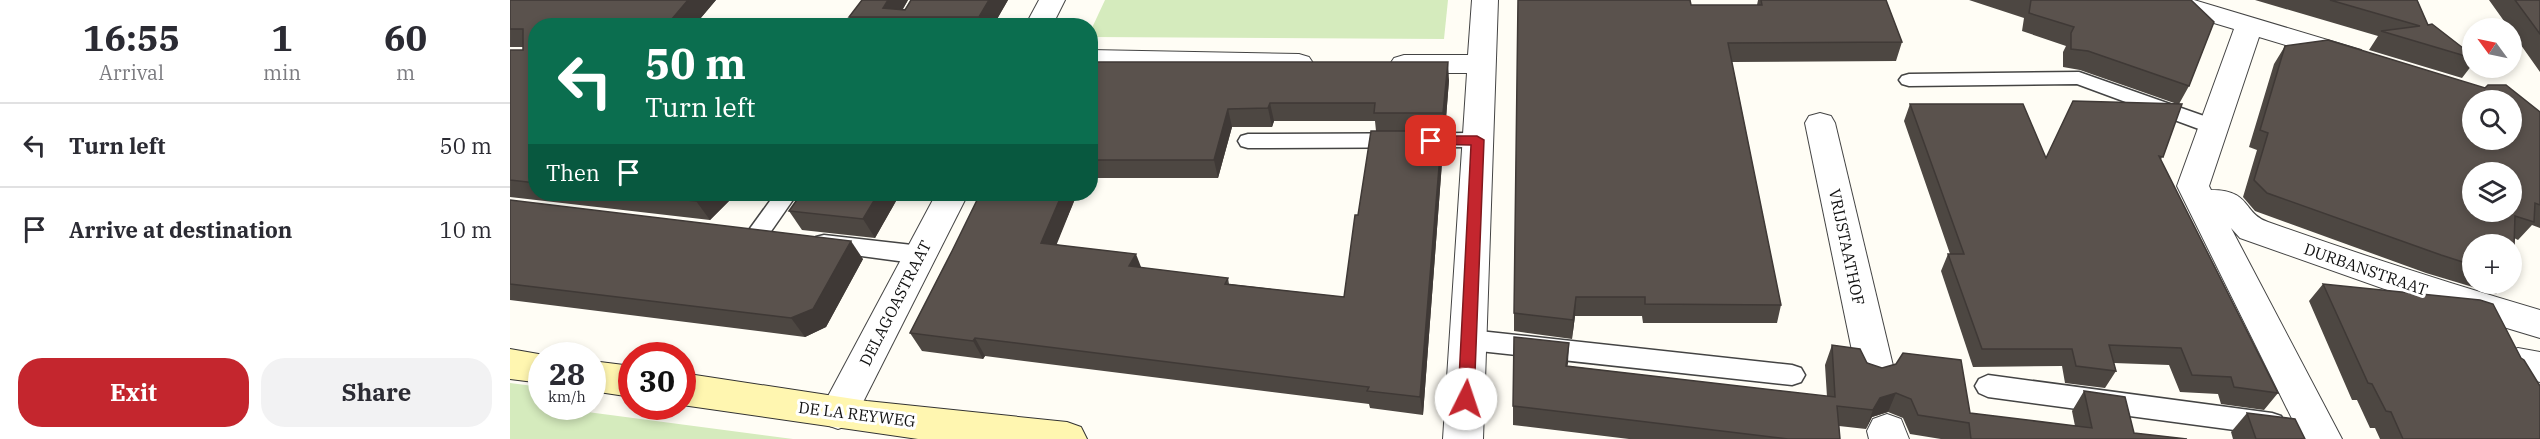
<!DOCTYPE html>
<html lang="en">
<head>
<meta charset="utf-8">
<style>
  :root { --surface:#fff; --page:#f2f2f3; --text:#2b2b33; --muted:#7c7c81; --line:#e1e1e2; --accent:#c4262e }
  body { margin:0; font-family:"IBM Plex Serif",serif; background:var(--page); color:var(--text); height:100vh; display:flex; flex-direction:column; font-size:22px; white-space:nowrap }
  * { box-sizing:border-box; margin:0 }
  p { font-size:20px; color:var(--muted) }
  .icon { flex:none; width:33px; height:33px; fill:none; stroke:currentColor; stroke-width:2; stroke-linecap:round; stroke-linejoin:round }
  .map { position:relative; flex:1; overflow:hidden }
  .side { display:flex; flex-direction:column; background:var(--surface); width:510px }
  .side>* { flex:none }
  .guide { position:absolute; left:18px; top:18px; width:570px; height:183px; border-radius:24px; box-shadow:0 3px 9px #0003; background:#0b6e4f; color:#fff; overflow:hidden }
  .needle { width:39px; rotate:303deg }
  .fabs { position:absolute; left:1952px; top:18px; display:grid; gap:12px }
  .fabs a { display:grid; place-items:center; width:60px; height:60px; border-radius:50%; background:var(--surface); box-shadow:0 3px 9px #0003; font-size:30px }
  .speed { position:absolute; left:18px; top:342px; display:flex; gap:12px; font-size:30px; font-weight:700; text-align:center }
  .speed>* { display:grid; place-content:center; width:78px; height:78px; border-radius:50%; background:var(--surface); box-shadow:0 3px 9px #0003; line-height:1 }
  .speed small { font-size:15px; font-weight:400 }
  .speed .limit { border:9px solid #d22; background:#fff; color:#111 }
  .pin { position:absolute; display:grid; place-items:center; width:51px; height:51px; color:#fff; margin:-26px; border-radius:12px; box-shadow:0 3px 9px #0006 }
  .me { position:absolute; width:66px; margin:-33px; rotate:4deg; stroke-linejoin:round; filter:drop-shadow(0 0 4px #0008) }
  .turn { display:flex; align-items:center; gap:21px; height:126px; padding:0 18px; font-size:27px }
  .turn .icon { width:78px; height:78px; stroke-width:2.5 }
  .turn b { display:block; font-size:42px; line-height:51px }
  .then { display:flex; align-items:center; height:57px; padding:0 18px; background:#0003; gap:12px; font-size:22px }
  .eta { display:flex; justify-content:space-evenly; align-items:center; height:102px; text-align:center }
  .eta b { font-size:36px; font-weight:700; line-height:42px }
  .cta { display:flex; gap:12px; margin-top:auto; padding:12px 18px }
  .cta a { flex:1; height:69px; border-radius:24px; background:var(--accent); color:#fff; font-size:24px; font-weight:700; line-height:69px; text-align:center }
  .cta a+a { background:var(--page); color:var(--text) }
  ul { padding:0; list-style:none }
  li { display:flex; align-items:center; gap:18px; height:84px; padding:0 18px; border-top:2px solid var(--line) }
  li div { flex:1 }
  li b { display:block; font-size:22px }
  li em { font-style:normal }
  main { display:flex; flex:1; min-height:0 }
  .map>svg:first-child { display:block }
  .green { fill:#d5ebbd }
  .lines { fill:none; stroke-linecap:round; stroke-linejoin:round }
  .lane-casing { stroke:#444; stroke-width:3 }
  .street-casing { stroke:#444; stroke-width:2 }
  .secondary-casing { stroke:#333; stroke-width:2 }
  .lane { fill:#fff; fill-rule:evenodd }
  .street { fill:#fff; fill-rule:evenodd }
  .secondary { fill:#fff6b0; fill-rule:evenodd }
  .wall { fill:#4d4742 }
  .shaded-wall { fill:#3f3936 }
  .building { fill:#5a524d; stroke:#3f3936; stroke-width:1.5; fill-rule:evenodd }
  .route { fill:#c4262e; stroke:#7f191e; stroke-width:1.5 }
  .labels { text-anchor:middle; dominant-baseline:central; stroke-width:6; stroke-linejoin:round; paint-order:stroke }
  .street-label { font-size:16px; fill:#111; stroke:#fff }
</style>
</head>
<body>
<main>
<section class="side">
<div class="eta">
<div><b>16:55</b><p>Arrival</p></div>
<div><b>1</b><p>min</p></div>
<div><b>60</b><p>m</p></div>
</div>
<ul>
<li><svg class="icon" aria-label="left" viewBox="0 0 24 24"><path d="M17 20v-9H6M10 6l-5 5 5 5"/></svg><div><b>Turn left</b></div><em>50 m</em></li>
<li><svg class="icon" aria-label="arrive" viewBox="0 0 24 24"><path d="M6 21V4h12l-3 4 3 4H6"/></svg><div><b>Arrive at destination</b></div><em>10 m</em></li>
</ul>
<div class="cta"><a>Exit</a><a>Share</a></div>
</section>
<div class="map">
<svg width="2030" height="439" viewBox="0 0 2030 439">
  <rect width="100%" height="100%" fill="#fffdf5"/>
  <g class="green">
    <polygon points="595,0 938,0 934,39 581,37 581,30"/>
    <polygon points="0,383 31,387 32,406 283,439 0,439"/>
  </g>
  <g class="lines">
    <defs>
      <g id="lane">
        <polygon points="1569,72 1711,122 1714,127 1711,132 1704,134 1697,132 1567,84 1399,86 1392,84 1389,80 1392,76 1399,74"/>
        <polygon points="967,133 974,135 977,140 974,145 967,147 738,148 731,146 728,141 731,136 738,134"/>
        <polygon points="265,194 287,194 255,240 247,242 239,240 236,234"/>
        <polygon points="314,235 411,246 419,249 423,255 419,261 411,264 314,251 306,249 303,243 306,237"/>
        <polygon points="960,330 1282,365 1291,368 1295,375 1291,382 1282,385 960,350 951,347 948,340 951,333"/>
        <polygon points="1478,375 1762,413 1771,416 1775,424 1771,432 1762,435 1478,397 1469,393 1465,386 1469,379"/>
      </g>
      <g id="street">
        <polygon points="529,0 555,0 542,26 515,26"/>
        <polygon points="962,0 988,0 973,439 933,439 957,73 894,73 884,70 880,64 884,58 894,55 958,55"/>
        <path d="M1643 0H1684L1851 50 1855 56 1851 62 1841 65 1749 37 1699 186 1701 190C1742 190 1732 213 1758 222 1848 254 1938 283 2030 310V338L1917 304 1730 238 1721 228 1832 439H1792L1667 186 1724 29 1647 6Z"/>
        <polygon points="580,50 789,54 799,57 803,63 799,69 789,72 580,68"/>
        <polygon points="1310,113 1321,116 1325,123 1384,370 1378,381 1365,385 1352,381 1346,370 1295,123 1299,116"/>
        <polygon points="426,194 458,194 342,424 328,429 314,424 309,413"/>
        <polygon points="2008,348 2030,352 2030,382 1995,374 1989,363 1995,352"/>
        <polygon points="1377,414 1391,419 1399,439 1359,439 1357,431 1363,419"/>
      </g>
      <g id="secondary">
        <polygon points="0,349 40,356 32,356 32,383 0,379"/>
        <polygon points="82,361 122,366 122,397 82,391"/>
        <polygon points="172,373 357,401 557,422 571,427 577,439 408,439 172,405"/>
      </g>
    </defs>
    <use href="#lane" class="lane-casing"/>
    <use href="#street" class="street-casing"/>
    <use href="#secondary" class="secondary-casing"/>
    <use href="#lane" class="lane"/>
    <use href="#street" class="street"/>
    <use href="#secondary" class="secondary"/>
  </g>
  <g class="wall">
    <polygon points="0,0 206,0 184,26 26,26 26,194 226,194 200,220 0,197 0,50 13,50 13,47 0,47"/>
    <polygon points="398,0 393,9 498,0 483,26 344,26 339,17"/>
    <polygon points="1248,0 1376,0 1392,42 1386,61 1222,62 1271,305 1267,323 1133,323 1132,316 1065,316 1062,339 1004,331 1004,313 1181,5 1247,5"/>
    <polygon points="1459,0 1681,0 1679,86 1669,104 1651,160 1768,393 1754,410 1711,404 1708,394 1670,392 1659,365 1604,363 1606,371 1595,388 1555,383 1552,366 1463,367 1431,271 1438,254 1440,254 1394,121 1400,104 1536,158 1667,104 1570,70 1553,67 1553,52 1556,46 1512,31 1514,18"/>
    <polygon points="1745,0 1907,0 1918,25 1962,55 1962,65 1952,78 1859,50 1868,36"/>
    <polygon points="1979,0 2030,0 2030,72 2001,31 2001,28 1999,28"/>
    <polygon points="1775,46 2030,112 2030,228 2022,225 2008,240 2004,238 2003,277 2001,279 2001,244 1962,244 1962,284 1997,284 1986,294 1916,273 1745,211 1733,197 1747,150 1739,147 1764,64"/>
    <polygon points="580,62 939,80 935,131 866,131 865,121 764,121 762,127 722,127 708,178 580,178"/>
    <polygon points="933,149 913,415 860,408 859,404 475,356 473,359 412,351 400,333 442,251 567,194 546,244 631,268 718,278 719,284 834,297 848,215"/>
    <polygon points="390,194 365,238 292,230 279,211"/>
    <polygon points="0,200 353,259 316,327 295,337 0,300"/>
    <polygon points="1813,284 2011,358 2030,439 1870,439 1865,428 1860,428 1847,400 1842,400 1799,301"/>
    <polygon points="1322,345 1460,413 1565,426 1562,411 1574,391 1624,433 1677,439 1431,439 1400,434 1393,418 1378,412 1362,417 1356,429 1329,426 1330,439 1119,439 1003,425 1003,406 1058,366 1317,397 1315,365"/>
    <polygon points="1737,413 1795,439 1723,439 1721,432"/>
  </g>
  <g class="shaded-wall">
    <polygon points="178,0 206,0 184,26 156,26"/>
    <polygon points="378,0 398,0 388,17 373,8"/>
    <polygon points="479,0 498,0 483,26 472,26 469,17"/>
    <polygon points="938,62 939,80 935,131 933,113"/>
    <polygon points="760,103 764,121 762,127 758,108"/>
    <polygon points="718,109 722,127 708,178 704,160"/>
    <polygon points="932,131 933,149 913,415 910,397"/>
    <polygon points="194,194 226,194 200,220 186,201"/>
    <polygon points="368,194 390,194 365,238 353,219"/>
    <polygon points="552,194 567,194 540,261 531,243"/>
    <polygon points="341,241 353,259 316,327 295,337 281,318"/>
    <polygon points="626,254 633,272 619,266"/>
    <polygon points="1066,297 1065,316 1062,339 1063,320"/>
    <polygon points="465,338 475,356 473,359 463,341"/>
    <polygon points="1059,343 1058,363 1055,385 1056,366"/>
    <polygon points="1386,393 1378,412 1362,417 1356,429 1363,410 1370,398"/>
  </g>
  <g class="building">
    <polygon points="0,0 178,0 156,26 26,26 26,183 0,180 0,50 13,50 13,29 0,29"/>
    <polygon points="352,0 378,0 373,8 395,10 401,0 479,0 469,17 339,17"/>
    <polygon points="1008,0 1180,0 1181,5 1252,5 1251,0 1376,0 1392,42 1218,43 1271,305 1135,304 1135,297 1066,297 1063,320 1004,313"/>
    <polygon points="1521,0 1681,0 1704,22 1679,86 1578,51 1561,49 1561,33 1564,27 1519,13"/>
    <polygon points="1820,0 1907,0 1918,25 1922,24 1962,55 1962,58 1871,31 1910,26"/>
    <polygon points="2005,0 2030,0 2030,34"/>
    <path d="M1818 40 1975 88 1978 85H1996L2030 112V205L2025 203 2024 222 2005 216 2003 277H2001V244H1962V265L1931 255 1757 193 1744 180 1758 133 1750 130 1775 46ZM1962 100H2001V140H1962ZM1962 172H2001V212H1962Z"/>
    <polygon points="580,62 938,62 933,113 864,113 865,103 760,103 758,108 718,109 704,160 580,160"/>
    <polygon points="1563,101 1672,104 1653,157 1649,156 1768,393 1724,387 1721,377 1682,375 1671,348 1599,345 1606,371 1566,366 1562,349 1472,349 1438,254 1454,254 1400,104 1513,104 1536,158"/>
    <polygon points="861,131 932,131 910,397 857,391 859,387 465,338 463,341 400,333 442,251 470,194 552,194 531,243 626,254 619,266 718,278 715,284 834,297 845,215 848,215"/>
    <polygon points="119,194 194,194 186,201"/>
    <polygon points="291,194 368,194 353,219 279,211"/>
    <polygon points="0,200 341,241 303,309 281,318 0,284"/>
    <polygon points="1813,284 1970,300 1983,304 2011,358 2014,360 2030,386 2030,439 1893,439 1881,412 1876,411 1862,384 1858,383"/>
    <polygon points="1004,337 1059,343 1056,366 1325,397 1322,345 1350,349 1357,363 1372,368 1386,364 1393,353 1451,360 1460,413 1582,428 1574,391 1615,397 1624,433 1677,439 1461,439 1459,423 1408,415 1401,399 1386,393 1370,398 1363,410 1327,406 1330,439 1278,439 1003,406"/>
    <polygon points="1737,413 1785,419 1795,439 1746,439"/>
  </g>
  <polygon class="route" points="921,136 967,136 974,140 964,399 962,404 956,406 951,404 948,399 961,145 917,144 915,141"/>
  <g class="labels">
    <g class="street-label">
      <text transform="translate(1337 247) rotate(78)">VRIJSTAATHOF</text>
      <text transform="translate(1856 269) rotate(19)">DURBANSTRAAT</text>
      <text transform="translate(385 303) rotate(-63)">DELAGOASTRAAT</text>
      <text transform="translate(347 414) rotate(7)">DE LA REYWEG</text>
    </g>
  </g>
</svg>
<div class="fabs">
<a><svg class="needle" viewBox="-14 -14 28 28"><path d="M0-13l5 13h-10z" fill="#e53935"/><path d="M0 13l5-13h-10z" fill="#7c7c81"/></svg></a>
<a><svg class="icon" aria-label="search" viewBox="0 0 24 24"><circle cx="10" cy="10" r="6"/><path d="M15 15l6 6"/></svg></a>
<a><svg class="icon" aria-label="layers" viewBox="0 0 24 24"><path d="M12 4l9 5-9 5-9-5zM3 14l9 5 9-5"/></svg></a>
<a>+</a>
</div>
<div class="speed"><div>28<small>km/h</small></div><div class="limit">30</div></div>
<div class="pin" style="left:921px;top:141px;background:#d93025"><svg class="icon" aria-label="arrive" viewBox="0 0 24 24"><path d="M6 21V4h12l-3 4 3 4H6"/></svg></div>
<svg class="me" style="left:956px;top:399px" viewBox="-20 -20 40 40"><circle r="19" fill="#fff"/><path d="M0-13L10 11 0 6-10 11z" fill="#c4262e"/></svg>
<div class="guide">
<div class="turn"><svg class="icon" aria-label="left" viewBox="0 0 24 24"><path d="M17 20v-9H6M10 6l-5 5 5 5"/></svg><div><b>50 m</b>Turn left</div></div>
<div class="then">Then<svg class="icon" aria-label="arrive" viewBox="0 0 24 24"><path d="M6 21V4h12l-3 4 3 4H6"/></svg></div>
</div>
</div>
</main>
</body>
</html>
